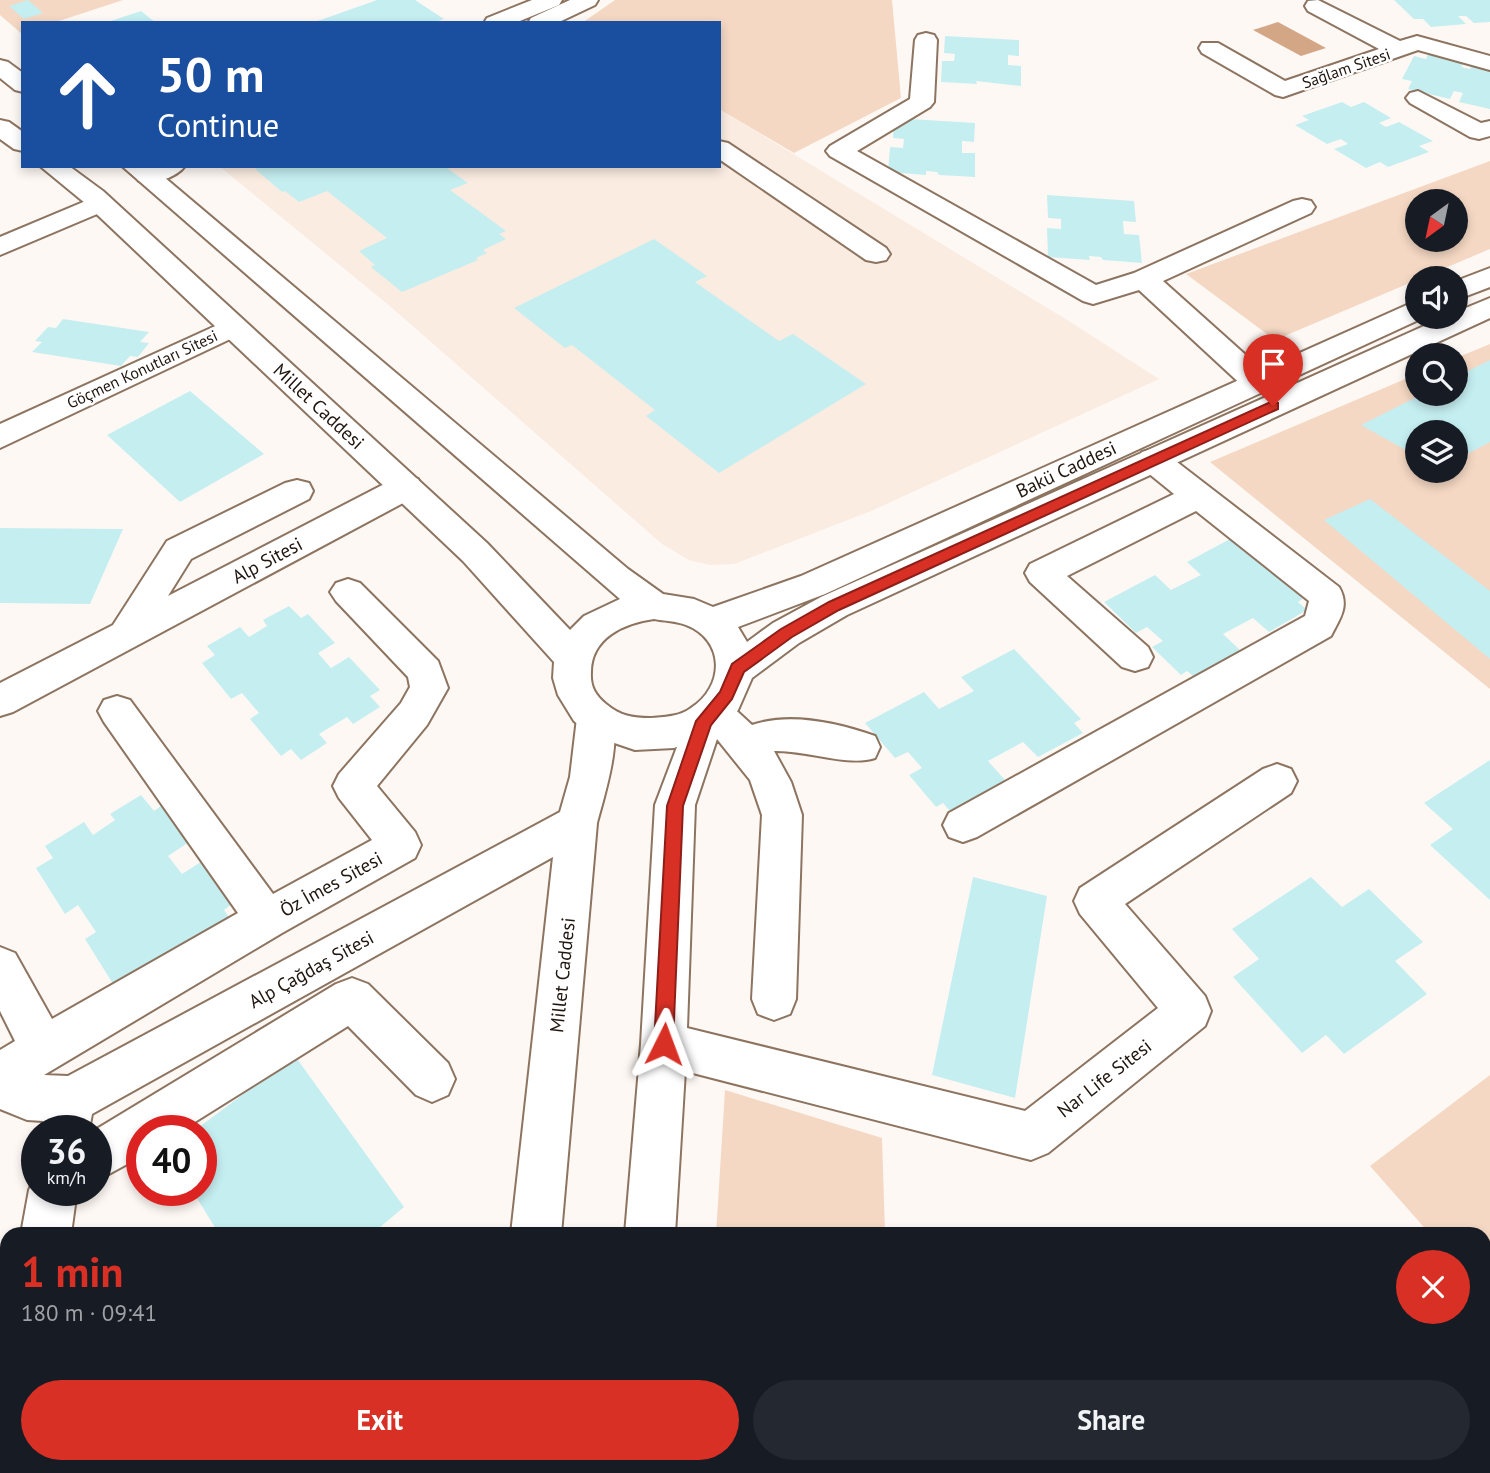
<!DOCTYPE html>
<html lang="en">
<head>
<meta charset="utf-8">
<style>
  :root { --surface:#171b24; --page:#242831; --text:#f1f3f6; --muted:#9ea1a6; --accent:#d93025 }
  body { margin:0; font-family:"PT Sans",sans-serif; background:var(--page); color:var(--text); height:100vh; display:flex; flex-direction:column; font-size:26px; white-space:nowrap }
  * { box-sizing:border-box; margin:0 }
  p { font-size:23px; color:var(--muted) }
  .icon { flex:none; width:38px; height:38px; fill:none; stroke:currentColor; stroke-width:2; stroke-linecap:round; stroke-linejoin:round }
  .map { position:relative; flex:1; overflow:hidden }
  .sheet { position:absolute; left:0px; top:1227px; width:1491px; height:247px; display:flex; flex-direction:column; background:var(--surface); border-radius:21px 21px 0 0; box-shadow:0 4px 10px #0003 }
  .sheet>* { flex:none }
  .top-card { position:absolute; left:21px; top:21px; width:700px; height:147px; border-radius:0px; box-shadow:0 4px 10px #0003; background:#1a4fa0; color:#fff; overflow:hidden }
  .needle { width:46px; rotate:213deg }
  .fabs { position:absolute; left:1405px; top:189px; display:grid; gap:14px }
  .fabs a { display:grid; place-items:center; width:63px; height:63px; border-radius:50%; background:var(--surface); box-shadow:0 4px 10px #0003; font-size:35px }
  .speed { position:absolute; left:21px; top:1115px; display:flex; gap:14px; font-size:35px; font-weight:700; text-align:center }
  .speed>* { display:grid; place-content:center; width:91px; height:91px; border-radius:50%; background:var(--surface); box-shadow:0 4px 10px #0003; line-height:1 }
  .speed small { font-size:18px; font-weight:400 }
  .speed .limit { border:10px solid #d22; background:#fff; color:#111 }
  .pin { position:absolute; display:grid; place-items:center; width:60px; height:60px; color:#fff; margin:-72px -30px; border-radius:50% 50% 50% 0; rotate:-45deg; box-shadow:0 0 7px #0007 }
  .pin .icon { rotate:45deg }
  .me { position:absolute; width:77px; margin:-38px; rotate:3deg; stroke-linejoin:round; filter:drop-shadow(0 0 5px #0008) }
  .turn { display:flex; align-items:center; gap:24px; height:147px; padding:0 21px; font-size:32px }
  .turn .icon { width:91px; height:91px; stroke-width:2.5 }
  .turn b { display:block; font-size:49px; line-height:60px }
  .round { display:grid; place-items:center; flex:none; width:74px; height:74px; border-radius:37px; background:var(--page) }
  .summary { display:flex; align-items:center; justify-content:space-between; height:119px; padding:0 21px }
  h1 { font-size:42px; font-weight:700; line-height:52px; color:var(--accent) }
  .button { display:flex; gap:14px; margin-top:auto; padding:14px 21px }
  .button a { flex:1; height:80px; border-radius:42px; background:var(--accent); color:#fff; font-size:28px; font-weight:700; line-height:80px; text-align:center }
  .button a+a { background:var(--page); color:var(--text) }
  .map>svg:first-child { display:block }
  .built { fill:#faece1 }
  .green { fill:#f4d8c3; fill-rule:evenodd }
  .water { fill:#d3a786 }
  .building { fill:#c5eef1 }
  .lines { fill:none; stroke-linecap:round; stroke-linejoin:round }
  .minor-casing { stroke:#8d7460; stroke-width:4 }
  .major-casing { stroke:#8d7460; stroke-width:4 }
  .minor { fill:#fff; fill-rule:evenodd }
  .major { fill:#fff; fill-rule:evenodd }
  .route { fill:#d93025; stroke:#8d1f18; stroke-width:2 }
  .labels { text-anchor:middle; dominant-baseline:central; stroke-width:5; stroke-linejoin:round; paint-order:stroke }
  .far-street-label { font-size:16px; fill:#20160f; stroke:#fff }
  .street-label { font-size:19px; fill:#20160f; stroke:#fff }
</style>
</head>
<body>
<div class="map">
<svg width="1490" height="1473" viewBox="0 0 1490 1473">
  <rect width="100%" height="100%" fill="#fef8f4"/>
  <polygon class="built" points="719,109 1064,318 1159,379 871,511 734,564 710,565 689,560 662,544 391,307 219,166 719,166"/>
  <g class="green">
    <polygon points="0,0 123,0 53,23 23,23 21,33 0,15"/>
    <polygon points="615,0 892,0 901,98 794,153 719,109 719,23 582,23"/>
    <path d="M1490 161V249L1275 340 1186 274ZM1456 201V240H1418V201Z"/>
    <path d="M1490 344V689L1210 462 1417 374 1418 394H1456V358ZM1418 432H1456V471H1418Z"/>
    <polygon points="1490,1075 1490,1262 1484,1267 1484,1234 1430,1234 1370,1166"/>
    <polygon points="725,1090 882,1138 885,1234 716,1234"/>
    <polygon points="701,1466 891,1466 891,1473 700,1473"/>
  </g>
  <polygon class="water" points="1278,22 1326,48 1301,56 1253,30"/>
  <g class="building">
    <polygon points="28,0 43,13 24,19 9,6"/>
    <polygon points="377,0 415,0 444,19 432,23 312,23"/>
    <polygon points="1394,0 1490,0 1490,22 1474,23 1466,16 1458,16 1466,24 1431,27 1423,19 1414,19"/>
    <polygon points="141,11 156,23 108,23 108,22"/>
    <polygon points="945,36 1019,40 1019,56 1008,55 1008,65 1021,66 1021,86 976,81 977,84 941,82 942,61 954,61 955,54 944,53"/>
    <polygon points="1429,52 1465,60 1461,67 1470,69 1474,62 1490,66 1490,109 1459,102 1463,93 1454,91 1450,99 1408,89 1412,81 1402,79 1414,56 1426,59"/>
    <polygon points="1342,102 1351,107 1364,102 1391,118 1379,123 1386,127 1399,122 1433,141 1419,146 1429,152 1388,167 1380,162 1366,168 1334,149 1348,144 1341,139 1327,144 1295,125 1309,120 1302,116"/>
    <polygon points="894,118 975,123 974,142 962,141 962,153 975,153 975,177 939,175 937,172 926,171 926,175 888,172 890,147 903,148 904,139 893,138"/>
    <polygon points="262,166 444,166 468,183 450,190 506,231 499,234 506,239 483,250 487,253 476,258 478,260 402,292 371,267 375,265 359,251 387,238 327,191 299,202 285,191 282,192 255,169"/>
    <polygon points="1047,195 1134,201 1136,222 1123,221 1124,234 1139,235 1142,263 1103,260 1101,257 1089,256 1090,260 1048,257 1047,228 1061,229 1061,219 1048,218"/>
    <polygon points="654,239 707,276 695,282 779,341 793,334 866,384 719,473 646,416 655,410 572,345 565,348 514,308"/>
    <polygon points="63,319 149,332 140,342 149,343 138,357 130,356 121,366 32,352 42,342 35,341 48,327 56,328"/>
    <polygon points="1490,360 1490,442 1456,460 1456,432 1418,432 1418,457 1361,425 1423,394 1456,394 1456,377"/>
    <polygon points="190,391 264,454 180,502 107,435"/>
    <polygon points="1370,499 1490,591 1490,659 1324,520"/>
    <polygon points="0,528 123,529 90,604 0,603"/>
    <polygon points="1232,538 1304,598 1298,602 1307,610 1269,632 1253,618 1223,634 1241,651 1194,677 1187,671 1181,675 1152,647 1163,641 1147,627 1136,633 1104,602 1155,575 1171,590 1201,575 1187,562"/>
    <polygon points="289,606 301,618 308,614 335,643 318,653 331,668 349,657 380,690 370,696 380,707 353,724 347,717 319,734 327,743 301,760 291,749 281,756 250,719 259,713 242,693 231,699 202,663 215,655 207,646 240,627 249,637 267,626 263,620"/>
    <polygon points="1014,649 1081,719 1074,723 1083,733 1038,757 1023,742 988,761 1005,780 950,811 943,803 936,807 909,775 922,768 908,752 895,758 865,723 924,692 939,709 974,691 961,677"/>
    <polygon points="1490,760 1490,900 1430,845 1453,829 1424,803"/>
    <polygon points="141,795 154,811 161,806 189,842 168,856 182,874 204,860 235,902 224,910 233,923 202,945 195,936 115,987 85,939 96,932 78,905 65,914 36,868 53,858 45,846 84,822 93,835 115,820 110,814"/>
    <polygon points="973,877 1047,896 1015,1098 932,1075"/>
    <polygon points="1311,877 1342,907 1369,889 1423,942 1395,961 1427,994 1344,1054 1326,1035 1302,1053 1233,977 1259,959 1232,929"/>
    <polygon points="295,1056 404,1207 372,1234 219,1234 192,1190 201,1190 201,1130 195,1130"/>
  </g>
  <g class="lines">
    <defs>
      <g id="minor">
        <polygon points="532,0 562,0 559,5 515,23 484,23 487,18"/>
        <polygon points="570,0 598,0 595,5 557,23 528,23 531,18"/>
        <polygon points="1318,0 1400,41 1417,36 1490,56 1490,70 1418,50 1283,97 1275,95 1202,53 1199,48 1202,43 1218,43 1285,81 1379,49 1308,11 1305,6 1308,1"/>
        <polygon points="926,33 934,35 937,40 934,102 930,107 857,151 1096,285 1134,273 1293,201 1302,199 1311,201 1315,207 1311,213 1163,281 1268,375 1272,382 1268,389 1257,392 1246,389 1139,290 1093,304 1083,301 830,156 826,151 830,146 910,99 915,40 918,35"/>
        <polygon points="1418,91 1481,123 1490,121 1490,136 1479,139 1470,137 1410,103 1406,98 1410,93"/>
        <polygon points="719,141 728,143 886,248 890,254 886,260 876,262 866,260 719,159"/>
        <path d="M149 166H185C176 178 153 185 139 181L135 176 139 171Z"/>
        <polygon points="100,195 109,197 113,203 109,209 0,255 0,237"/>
        <polygon points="233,318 243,321 248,327 243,333 0,448 0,424"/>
        <path d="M1153 449 1164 452 1339 587C1350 606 1340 618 1331 636L977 837 963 842 949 837 943 825 949 813 1305 616 1309 601 1196 511 1067 576 1148 647 1153 657 1148 667 1135 671 1122 667 1030 582 1025 573 1030 564 1174 494 1142 468 1137 460 1142 452Z"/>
        <polygon points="406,476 418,479 422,487 418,495 13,712 0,716 0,683 113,625 167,541 285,483 297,480 309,483 313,491 309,499 191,559 168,596 394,479"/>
        <path d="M348 579 360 583 438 661 448 688 427 725 377 786 415 832 421 845 415 858 282 933 44 1075 68 1076 560 812 570 777 577 718 583 707 596 703 609 707C624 735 605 793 597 823L561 1234H511L553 857 92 1114 89 1130H41L43 1121 27 1120 0 1109V1050L15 1041 0 1011V947L15 953 52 1019 238 913 104 722 98 711 104 700 117 696 130 700 273 894 372 840 339 798 333 786 339 774 401 703 410 687 408 677 336 601 330 592 336 583Z"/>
        <path d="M714 698 727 702 752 725C790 712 838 723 875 736L880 747 875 758C848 767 806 750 774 751L791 782 802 815 796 999 790 1014 774 1020 758 1014 752 999 762 815 750 780 717 739 695 805 687 1028 1025 1111 1158 1008 1080 914 1074 901 1080 888 1263 769 1277 764 1291 769 1297 781 1291 793 1125 904 1205 996 1211 1011 1205 1026 1048 1153 1031 1160 685 1071 675 1234H625L641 1044 655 805 691 710 698 708 701 702Z"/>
        <polygon points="352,978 368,984 448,1063 455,1079 448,1095 432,1102 416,1095 348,1026 182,1130 142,1130 142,1156 96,1181 95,1130 336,984"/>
        <polygon points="37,1172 37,1190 77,1190 71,1234 21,1234 29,1190"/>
        <polygon points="7,1295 7,1348 0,1351 0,1298"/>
        <polygon points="0,1400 7,1401 7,1455 0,1454"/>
        <polygon points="480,1466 536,1466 535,1473 479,1473"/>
        <rect x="605" y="1466" width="56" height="7"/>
      </g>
      <g id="major">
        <polygon points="0,60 8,62 23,73 23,92 15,90 0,78"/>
        <polygon points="0,120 9,122 23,132 23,151 14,149 0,139"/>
        <path d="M40 166H69L103 191 487 543 570 630 584 616 620 599 122 166H151L628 569 663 594 694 599 713 607 801 576 1418 300V317H1425L825 594 738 627 747 642 773 623 821 597 1444 317H1456V312L1490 298V318L847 615 799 643 752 678 738 710 718 731 674 748 635 750 591 735 574 721 558 695 553 678 554 662 463 561 85 203ZM654 619C664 621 676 621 686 625 725 640 725 686 691 708 679 717 664 717 650 718 633 718 620 716 606 704 595 695 590 686 591 672 591 638 624 623 654 619Z"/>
        <polygon points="1490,268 1490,287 1456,300 1456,281"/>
      </g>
    </defs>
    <use href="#minor" class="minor-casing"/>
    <use href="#major" class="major-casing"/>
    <use href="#minor" class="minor"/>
    <use href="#major" class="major"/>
  </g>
  <polygon class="route" points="1273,401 1278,403 1278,409 839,610 792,637 744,672 732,699 711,725 683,806 673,1044 670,1050 664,1053 657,1050 654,1044 667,806 696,721 720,692 732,664 781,629 829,602"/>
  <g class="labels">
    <g class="far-street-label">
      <text transform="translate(1346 68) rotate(-19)">Sağlam Sitesi</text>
      <text transform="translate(142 369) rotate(-25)">Göçmen Konutları Sitesi</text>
    </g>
    <g class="street-label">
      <text transform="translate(319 406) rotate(43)">Millet Caddesi</text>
      <text transform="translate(1066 469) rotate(-25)">Bakü Caddesi</text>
      <text transform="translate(267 560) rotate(-28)">Alp Sitesi</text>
      <text transform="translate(331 884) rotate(-29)">Öz İmes Sitesi</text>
      <text transform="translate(311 969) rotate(-29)">Alp Çağdaş Sitesi</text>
      <text transform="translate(562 975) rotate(-84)">Millet Caddesi</text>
      <text transform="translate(1104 1078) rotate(-38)">Nar Life Sitesi</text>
    </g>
  </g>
</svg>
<div class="fabs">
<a><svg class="needle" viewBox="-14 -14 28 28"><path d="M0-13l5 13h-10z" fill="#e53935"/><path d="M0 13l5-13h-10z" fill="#9ea1a6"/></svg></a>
<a><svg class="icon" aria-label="sound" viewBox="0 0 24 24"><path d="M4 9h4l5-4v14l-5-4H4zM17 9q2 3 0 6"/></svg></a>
<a><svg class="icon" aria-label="search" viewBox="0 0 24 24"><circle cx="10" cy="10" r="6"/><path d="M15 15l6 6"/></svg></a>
<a><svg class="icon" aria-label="layers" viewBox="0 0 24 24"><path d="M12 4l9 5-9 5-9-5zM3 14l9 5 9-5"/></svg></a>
</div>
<div class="speed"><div>36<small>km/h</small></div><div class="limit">40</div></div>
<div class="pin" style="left:1273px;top:406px;background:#d93025"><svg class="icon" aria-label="arrive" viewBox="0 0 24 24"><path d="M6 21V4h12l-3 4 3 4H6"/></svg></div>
<svg class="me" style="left:664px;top:1044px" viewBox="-20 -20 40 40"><path d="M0-17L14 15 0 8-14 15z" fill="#d93025" stroke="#fff" stroke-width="4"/></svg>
<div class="top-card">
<div class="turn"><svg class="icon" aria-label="ahead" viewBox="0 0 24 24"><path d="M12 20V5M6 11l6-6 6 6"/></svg><div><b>50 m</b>Continue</div></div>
</div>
<section class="sheet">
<div class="summary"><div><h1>1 min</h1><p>180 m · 09:41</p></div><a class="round" style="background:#d93025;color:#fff"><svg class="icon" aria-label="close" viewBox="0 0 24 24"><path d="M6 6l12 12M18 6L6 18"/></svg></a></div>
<div class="button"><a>Exit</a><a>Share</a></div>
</section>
</div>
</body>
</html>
